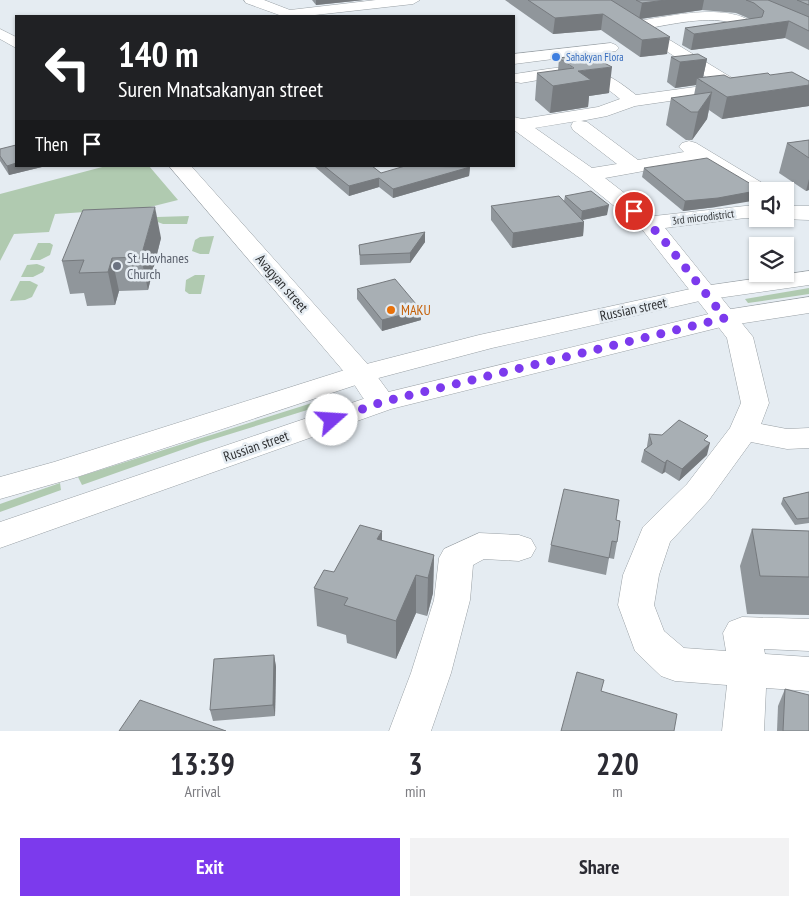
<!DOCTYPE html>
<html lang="en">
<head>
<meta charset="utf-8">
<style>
  :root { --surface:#fff; --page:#f2f2f3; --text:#2b2b33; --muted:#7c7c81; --accent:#7c3aed }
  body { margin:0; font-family:"PT Sans Narrow",sans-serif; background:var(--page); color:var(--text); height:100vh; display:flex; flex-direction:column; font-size:19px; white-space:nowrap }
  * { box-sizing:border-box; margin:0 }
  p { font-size:16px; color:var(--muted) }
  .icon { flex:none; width:28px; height:28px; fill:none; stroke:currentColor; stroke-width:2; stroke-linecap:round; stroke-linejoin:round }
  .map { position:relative; height:731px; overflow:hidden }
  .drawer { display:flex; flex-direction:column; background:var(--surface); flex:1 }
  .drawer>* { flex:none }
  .guide { position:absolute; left:15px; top:15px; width:500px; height:152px; border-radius:0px; box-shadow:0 1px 4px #0004; background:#202124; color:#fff; overflow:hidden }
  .buttons { position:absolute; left:749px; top:182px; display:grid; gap:10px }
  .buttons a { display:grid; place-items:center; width:45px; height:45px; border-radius:0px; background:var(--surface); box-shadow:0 1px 4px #0004; font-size:25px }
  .pin { position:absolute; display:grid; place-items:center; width:42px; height:42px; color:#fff; margin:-21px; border:2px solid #fff; border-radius:50%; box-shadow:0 1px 5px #0007 }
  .me { position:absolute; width:55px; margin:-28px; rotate:71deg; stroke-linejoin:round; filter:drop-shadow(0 0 4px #0008) }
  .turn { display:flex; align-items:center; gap:18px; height:105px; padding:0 20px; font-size:22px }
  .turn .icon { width:65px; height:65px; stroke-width:2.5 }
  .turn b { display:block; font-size:35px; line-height:42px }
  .then { display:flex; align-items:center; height:48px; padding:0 20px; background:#0003; gap:10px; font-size:19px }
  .eta { display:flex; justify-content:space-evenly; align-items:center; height:85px; text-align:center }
  .eta b { font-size:30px; font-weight:800; line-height:35px }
  .button { display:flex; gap:10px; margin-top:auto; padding:10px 20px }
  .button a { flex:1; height:58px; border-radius:0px; background:var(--accent); color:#fff; font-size:20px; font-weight:800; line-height:58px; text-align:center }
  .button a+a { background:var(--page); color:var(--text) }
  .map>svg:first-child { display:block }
  .green { fill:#b0cab0 }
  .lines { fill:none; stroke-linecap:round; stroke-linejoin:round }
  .minor-casing { stroke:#99a0a5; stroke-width:1 }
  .major-casing { stroke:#99a0a5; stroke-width:1 }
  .minor { fill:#fff; fill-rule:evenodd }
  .major { fill:#fff; fill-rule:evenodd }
  .wall { fill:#90969b }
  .shaded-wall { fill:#767a7e }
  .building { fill:#a8afb4; stroke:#767a7e }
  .route { stroke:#7c3aed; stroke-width:9; stroke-dasharray:0 16.2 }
  .shop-dot { fill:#3f7fe0; stroke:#e5ecf2; stroke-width:2 }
  .worship-dot { fill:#6b7280; stroke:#e5ecf2; stroke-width:2 }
  .food-dot { fill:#e8710a; stroke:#e5ecf2; stroke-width:2 }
  .labels { text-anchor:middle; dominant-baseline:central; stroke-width:5; stroke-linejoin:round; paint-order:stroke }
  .far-shop-label { font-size:11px; fill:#366cbe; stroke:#e5ecf2; text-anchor:start }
  .far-street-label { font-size:11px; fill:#2f3133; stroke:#e5ecf2 }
  .worship-label { font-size:14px; fill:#5b616d; stroke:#e5ecf2; text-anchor:start }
  .street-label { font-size:14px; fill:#2f3133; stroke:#e5ecf2 }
  .food-label { font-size:14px; fill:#c56008; stroke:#e5ecf2; text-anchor:start }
</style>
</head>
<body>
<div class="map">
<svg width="809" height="731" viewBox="0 0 809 731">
  <rect width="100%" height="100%" fill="#e5ecf2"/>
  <g class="green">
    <polygon points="106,166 149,166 178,200 146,208 55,214 49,232 14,234 0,261 0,194"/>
    <polygon points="189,216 187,224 163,224 155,221 157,217"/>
    <polygon points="214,236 209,254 200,254 192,251 195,240 200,237"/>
    <polygon points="38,243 50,243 53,245 50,255 40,260 30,260"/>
    <polygon points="37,264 45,267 43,272 33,277 21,277 27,265"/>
    <polygon points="195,275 205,275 201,294 189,294 185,291 186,280"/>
    <polygon points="20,281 30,281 38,285 32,297 25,300 10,301"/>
    <polygon points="809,288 809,294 748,303 745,299"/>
    <polygon points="331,397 333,402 201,443 82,485 78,477"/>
    <polygon points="60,483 61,490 0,512 0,504"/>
  </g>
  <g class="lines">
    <defs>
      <g id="minor">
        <polygon points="244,0 264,0 290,10 376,0 420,0 413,4 306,16 282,16 246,3"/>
        <path d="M588 0H604L639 21C669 16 738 0 759 29L757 32 730 37 725 36 723 33 725 30 740 27C719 13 673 24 650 28L737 81 739 85 737 89 718 94 635 106 607 116 581 121 587 122 638 160 684 152 679 147 682 143 689 141 696 143 769 187 772 191H758V196L755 195 699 161 605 178 654 216 745 206H758V219H761L745 218 665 228 753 337 769 403 761 424 787 429 809 428V448L787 449 751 442 709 500 670 542 659 575 654 605 664 631 684 648 726 651 723 633 729 622 742 617 809 619V651L764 649 765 654 809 657V691L766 688 764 731H722L727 685 675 681 661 676 635 651 618 605 623 575 643 527 687 484 730 428 741 403 727 338 641 228 581 179 514 130V117L522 119 598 107 620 99C583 67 566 76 521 83L515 82V74L521 73C574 65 592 59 636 95L717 84ZM577 121 573 122 571 126 573 130 617 164 592 168 535 128Z"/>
        <polygon points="0,29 16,37 16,48 0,39"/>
        <polygon points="611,43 616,45 619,48 616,51 514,64 514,54"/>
        <path d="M169 166H191L200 176 371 368 396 402 392 408C368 415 364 397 351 380Z"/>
        <polygon points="785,206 809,206 809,220 782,219 785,219"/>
        <polygon points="479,533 519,535 531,539 536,548 531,557 519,561 484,559 473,565 470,600 451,673 431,731 389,731 411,673 434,600 439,558 444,549"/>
      </g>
      <g id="major">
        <polygon points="809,271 809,285 704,300 492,348 371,380 74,478 0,499 0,477 54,462 351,368 479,335 704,286"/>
        <polygon points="809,297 809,313 725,326 391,409 0,548 0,522 372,396 725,310"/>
      </g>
    </defs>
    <use href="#minor" class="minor-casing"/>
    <use href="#major" class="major-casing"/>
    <use href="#minor" class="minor"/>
    <use href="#major" class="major"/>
  </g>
  <g class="wall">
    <polygon points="312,0 364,0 316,5"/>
    <polygon points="505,0 809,0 809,50 785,38 691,50 682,45 685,28 750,19 736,13 702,10 641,19 667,54 640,57 601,30 553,34"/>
    <polygon points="671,57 707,59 703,77 730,78 770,75 809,81 809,106 722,119 709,110 707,119 692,140 686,140 666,125 671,98 694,95 696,85 675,88 667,82"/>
    <polygon points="559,58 609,93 589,96 588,107 550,113 535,100 537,73 558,71"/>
    <polygon points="809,140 809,190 806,191 779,173 787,143"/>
    <polygon points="0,149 16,166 46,166 9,175 0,161"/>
    <polygon points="314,166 372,166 381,173 470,167 469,176 393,198 379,187 349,196"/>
    <polygon points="644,168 716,207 683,211 642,177"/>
    <polygon points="565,196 607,215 583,220 584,222 583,236 512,248 491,220 491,206 564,201"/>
    <polygon points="425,232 425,242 410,263 360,265 359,245"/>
    <polygon points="161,238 148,290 119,291 115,305 87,306 84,293 70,294 62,261"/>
    <polygon points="357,289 421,320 382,331 357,299"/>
    <polygon points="649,434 707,441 707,455 679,481 665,472 662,474 641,462 644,450 647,447 647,446"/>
    <polygon points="809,492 809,523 795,525 781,504 783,498"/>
    <polygon points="616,520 617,542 614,559 609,558 606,575 548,562 551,545"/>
    <polygon points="752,529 809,531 809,615 747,614 740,566"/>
    <polygon points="382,541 434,555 433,593 427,616 416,613 396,659 347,643 346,635 317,626 314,588 334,572"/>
    <polygon points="274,655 276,667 275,716 213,721 210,710"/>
    <polygon points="785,689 809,731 777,731 778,706"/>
  </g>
  <g class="shaded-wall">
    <polygon points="316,0 364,0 316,5"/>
    <polygon points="666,0 704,0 702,10 639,19 642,3"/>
    <polygon points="603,14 601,30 553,34 555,18"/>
    <polygon points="789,21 785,38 691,50 694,34"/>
    <polygon points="670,37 667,54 640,57 642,40"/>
    <polygon points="707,59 702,82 697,78 696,85 675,88 680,62"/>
    <polygon points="612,67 609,93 589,96 588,107 550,113 553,86 578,71"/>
    <polygon points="809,85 809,106 722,119 727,97"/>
    <polygon points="712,92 707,119 692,140 698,112"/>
    <polygon points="16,163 16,166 46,166 9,175 7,166"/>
    <polygon points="470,167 469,176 393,198 393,189"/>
    <polygon points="379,178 379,187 349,196 349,186"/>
    <polygon points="809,179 809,190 806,191"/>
    <polygon points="761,190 761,191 758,191 758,200 716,207 683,211 685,201"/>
    <polygon points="609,205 607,215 581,220 582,211"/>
    <polygon points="155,207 161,238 148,290 141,257"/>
    <polygon points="584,222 583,236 512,248 513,233"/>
    <polygon points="425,232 425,242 410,263 410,253"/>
    <polygon points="112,258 119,291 115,305 108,272"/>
    <polygon points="421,310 421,320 382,331 382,320"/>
    <polygon points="710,443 707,455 679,481 682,469"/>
    <polygon points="667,460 665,472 662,474 665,463"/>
    <polygon points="382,531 382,568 377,539"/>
    <polygon points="434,555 433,593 427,616 428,578"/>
    <polygon points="416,575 416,613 396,659 396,621"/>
    <polygon points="274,655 276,667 275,716 273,705"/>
  </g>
  <g class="building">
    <polygon points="528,0 611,0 670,37 642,40 603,14 555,18"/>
    <polygon points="636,0 666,0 642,3"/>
    <polygon points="746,0 768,0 809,17 809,31 789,21 694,34 685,28 762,17 764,11 754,3"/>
    <polygon points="797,0 809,0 809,5"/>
    <polygon points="587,54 612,67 578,71 591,80 553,86 537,73 574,68 559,58"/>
    <polygon points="698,54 707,59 680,62 671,57"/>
    <polygon points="792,72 809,81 809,85 727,97 697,78 724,75 730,78 768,73 770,75"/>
    <polygon points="712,92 698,112 691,112 671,98"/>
    <polygon points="809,140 809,158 787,143"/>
    <polygon points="16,145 16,163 7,166 0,156 0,149"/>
    <polygon points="707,158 761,190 718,198 685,201 644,168"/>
    <polygon points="324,166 372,166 381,173 405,166 470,167 393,189 379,178 349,186"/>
    <polygon points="591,191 609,205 582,211 565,196"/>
    <polygon points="559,196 584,222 513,233 491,206"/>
    <polygon points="155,207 141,257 112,258 108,272 79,273 84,260 62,261 83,210"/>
    <polygon points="425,232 410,253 360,255 359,245"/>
    <polygon points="395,279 421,310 382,320 357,289"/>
    <polygon points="679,420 708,436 704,440 710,443 682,469 667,460 665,463 644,450 652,444 649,434 662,435"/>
    <polygon points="564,489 619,500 616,520 620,521 617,542 612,541 609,558 551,545"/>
    <polygon points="809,492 809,518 797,519 783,498"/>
    <polygon points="360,525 382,531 377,539 434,555 428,578 416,575 396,621 344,605 348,598 314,588 324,570 334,572"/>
    <polygon points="752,529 809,531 809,577 760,576"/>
    <polygon points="274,655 273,705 210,710 214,659"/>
    <polygon points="577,672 604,680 601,691 677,714 674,731 561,731"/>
    <polygon points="785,689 809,695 809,731 783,731"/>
    <polygon points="140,700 226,731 119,731"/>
  </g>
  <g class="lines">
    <polyline class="route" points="332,420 382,402 725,318 659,234 634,211"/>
  </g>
  <circle class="shop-dot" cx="556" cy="57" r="5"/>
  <circle class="worship-dot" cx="117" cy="266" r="5"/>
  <circle class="food-dot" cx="391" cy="310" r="5"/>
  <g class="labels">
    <g class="far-shop-label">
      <text x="566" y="57">Sahakyan Flora</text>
    </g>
    <g class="far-street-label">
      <text transform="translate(703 217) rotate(-7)">3rd microdistrict</text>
    </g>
    <g class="worship-label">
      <text x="127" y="258">St. Hovhanes<tspan x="127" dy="16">Church</tspan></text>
    </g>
    <g class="street-label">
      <text transform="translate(282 283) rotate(49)">Avagyan street</text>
      <text transform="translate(633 309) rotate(-12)">Russian street</text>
      <text transform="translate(256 446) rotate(-19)">Russian street</text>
    </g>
    <g class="food-label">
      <text x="401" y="310">MAKU</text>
    </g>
  </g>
</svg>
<div class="buttons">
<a><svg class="icon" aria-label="sound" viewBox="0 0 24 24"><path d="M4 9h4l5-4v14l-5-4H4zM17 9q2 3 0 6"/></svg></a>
<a><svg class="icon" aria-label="layers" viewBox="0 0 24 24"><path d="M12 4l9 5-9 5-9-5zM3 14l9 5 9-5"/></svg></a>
</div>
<div class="pin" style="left:634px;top:211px;background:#d93025"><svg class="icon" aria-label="arrive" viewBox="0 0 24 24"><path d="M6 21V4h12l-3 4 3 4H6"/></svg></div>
<svg class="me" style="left:332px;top:420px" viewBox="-20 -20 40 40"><circle r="19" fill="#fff"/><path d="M0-13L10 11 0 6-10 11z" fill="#7c3aed"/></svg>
<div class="guide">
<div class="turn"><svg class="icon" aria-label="left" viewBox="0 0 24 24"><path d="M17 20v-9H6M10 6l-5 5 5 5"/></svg><div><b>140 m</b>Suren Mnatsakanyan street</div></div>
<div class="then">Then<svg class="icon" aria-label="arrive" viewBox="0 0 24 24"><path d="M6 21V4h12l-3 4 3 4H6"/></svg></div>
</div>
</div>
<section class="drawer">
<div class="eta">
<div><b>13:39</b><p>Arrival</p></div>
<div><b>3</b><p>min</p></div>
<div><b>220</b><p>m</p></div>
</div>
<div class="button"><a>Exit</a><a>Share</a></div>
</section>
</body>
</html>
